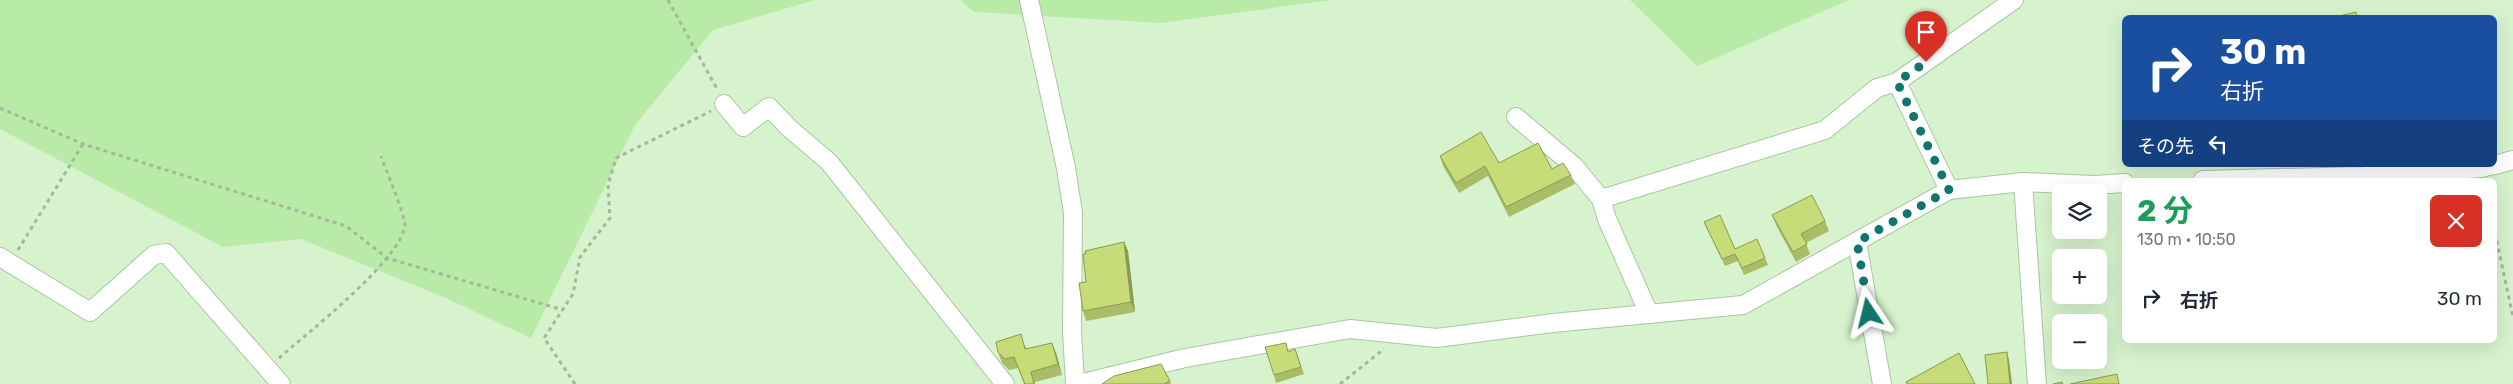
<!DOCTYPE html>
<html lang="ja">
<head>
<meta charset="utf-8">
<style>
  :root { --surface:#fff; --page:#f2f2f3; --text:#1f2937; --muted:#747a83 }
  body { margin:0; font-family:Rubik,"Noto Sans JP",sans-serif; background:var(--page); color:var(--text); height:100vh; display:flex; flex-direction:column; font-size:19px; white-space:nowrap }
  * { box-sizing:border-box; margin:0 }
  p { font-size:16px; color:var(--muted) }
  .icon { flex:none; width:28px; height:28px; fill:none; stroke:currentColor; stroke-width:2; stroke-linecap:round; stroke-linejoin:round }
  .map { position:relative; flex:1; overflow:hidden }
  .drawer { position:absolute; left:2122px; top:178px; width:375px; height:165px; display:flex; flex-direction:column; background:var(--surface); border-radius:8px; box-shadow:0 5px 20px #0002 }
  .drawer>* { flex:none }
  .hud { position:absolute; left:2122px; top:15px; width:375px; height:152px; border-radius:8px; box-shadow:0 5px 20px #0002; background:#1a4fa0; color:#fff; overflow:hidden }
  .buttons { position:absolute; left:2052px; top:184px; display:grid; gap:10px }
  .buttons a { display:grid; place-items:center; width:55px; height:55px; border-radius:8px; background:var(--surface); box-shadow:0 5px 20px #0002; font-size:25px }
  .pin { position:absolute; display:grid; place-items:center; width:42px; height:42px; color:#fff; margin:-51px -21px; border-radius:50% 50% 50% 0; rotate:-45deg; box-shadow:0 0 5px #0007 }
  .pin .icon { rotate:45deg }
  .me { position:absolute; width:55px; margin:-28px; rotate:350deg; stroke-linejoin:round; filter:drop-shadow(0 0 4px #0008) }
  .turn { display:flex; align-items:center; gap:18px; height:105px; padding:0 15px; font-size:22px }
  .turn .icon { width:65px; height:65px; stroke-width:2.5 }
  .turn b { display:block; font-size:35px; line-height:42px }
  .then { display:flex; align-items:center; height:48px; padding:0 15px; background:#0003; gap:10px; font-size:19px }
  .round { display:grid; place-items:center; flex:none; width:52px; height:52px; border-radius:8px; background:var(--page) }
  .headline { display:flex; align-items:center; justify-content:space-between; height:85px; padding:0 15px }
  h1 { font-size:30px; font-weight:700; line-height:38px; color:#1e9e55 }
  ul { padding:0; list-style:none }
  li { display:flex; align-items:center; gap:15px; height:70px; padding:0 15px }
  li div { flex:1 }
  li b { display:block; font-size:19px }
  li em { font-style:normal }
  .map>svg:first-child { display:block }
  .green { fill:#b8eba8 }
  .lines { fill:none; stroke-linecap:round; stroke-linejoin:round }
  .minor-casing { stroke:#aac6a2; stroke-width:20 }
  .path { stroke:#a1b99a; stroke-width:3; stroke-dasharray:4 4; stroke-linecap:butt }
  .minor { stroke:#fff; stroke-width:18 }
  .wall { fill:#abbc67 }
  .shaded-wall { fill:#8b9954 }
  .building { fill:#c7db78; stroke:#8b9954 }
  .route { stroke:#0f766e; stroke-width:9; stroke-dasharray:0 16.2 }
</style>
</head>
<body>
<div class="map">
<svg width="2513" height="384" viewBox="0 0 2513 384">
  <rect width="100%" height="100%" fill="#d6f3cd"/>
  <g class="green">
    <polygon points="0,0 815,0 713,30 635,125 531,338 448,299 301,239 223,247 0,129"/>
    <polygon points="960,0 1332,0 1161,23 974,12"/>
    <polygon points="1630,0 1849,0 1697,66"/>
  </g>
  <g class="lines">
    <defs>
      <g id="minor">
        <polyline points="1029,0 1066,168 1073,213 1072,331 1075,384"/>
        <polyline points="724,104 743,127 769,107 789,128 829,162 1005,384"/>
        <polyline points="1516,117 1574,166 1601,199 1607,219 1649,314"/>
        <polyline points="2495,165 2513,160"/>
        <polyline points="2203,180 2363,176 2481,168 2493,165"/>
        <polyline points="2023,182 2037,384"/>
        <polyline points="1949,190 1897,82 2014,0"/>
        <polyline points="1601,199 1825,130 1877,88 1897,82"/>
        <polyline points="1857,242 1882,384"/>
        <polyline points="0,257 90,312 154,255 166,253 281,384"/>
        <polyline points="1079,384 1185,358 1350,329 1437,338 1553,323 1743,305 1949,190 2023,182 2094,185 2125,183"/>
      </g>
    </defs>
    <use href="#minor" class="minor-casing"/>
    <g class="path">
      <polyline points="668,0 717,89"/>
      <polyline points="0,108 83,144 346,226 387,258 563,310"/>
      <polyline points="2495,233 2513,317"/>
      <polyline points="18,250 83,144"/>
      <path d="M279 358C306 334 404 258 405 224 405 215 385 168 381 156"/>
      <polyline points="575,384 544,338 573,294 580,257 610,218 608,185 616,158 711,111"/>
      <polyline points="1340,384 1384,349"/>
    </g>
    <use href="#minor" class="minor"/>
  </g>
  <g class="wall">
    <polygon points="1440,156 1552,169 1571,175 1575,184 1509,217 1488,176 1459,193 1443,166"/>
    <polygon points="1772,215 1825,221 1829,231 1806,243 1810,254 1796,262 1776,225"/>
    <polygon points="1704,222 1735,249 1765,258 1768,265 1744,275 1738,261 1725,266"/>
    <polygon points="1124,242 1128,251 1135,312 1086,321 1083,311 1086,282 1086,254"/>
    <polygon points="1025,345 1026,348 1056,353 1062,375 1035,382 1035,384 1024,384 1018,368 1009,370 1002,363 998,352"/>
    <polygon points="1295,349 1304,374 1276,383 1274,375 1289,351"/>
    <polygon points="1170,381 1171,384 1102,384"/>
  </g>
  <g class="shaded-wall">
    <polygon points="1124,242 1128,251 1135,312 1131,302"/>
    <polygon points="1052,343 1056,353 1062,375 1058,364"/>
    <polygon points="2007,352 2009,360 2012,384 2010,384"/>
  </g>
  <g class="building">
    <polygon points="2356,12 2357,18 2331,18"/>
    <polygon points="1481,132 1499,163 1538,143 1552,169 1563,163 1571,175 1506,207 1485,166 1456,183 1440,156"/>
    <polygon points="1812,195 1825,221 1801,234 1807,244 1793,252 1772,215"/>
    <polygon points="1720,215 1735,249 1757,239 1765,258 1742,268 1735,254 1722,259 1704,222"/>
    <polygon points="1124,242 1131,302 1083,311 1079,283 1086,282 1083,254 1086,254 1085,251"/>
    <polygon points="1021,334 1025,349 1052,343 1058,364 1031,372 1034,384 1025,384 1014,357 1005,359 998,352 996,342"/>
    <polygon points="1286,343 1288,352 1295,349 1301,367 1274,375 1265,347"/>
    <polygon points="2007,352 2010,384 1988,384 1985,355"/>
    <polygon points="1959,353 1975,384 1907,384 1906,382"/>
    <polygon points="1161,364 1170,381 1164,384 1102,384 1114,376"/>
    <polygon points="2117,374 2119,384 2070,384"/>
    <polygon points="2062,382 2063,384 2053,384"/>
  </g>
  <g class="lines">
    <polyline class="route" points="1869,313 1857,242 1949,190 1897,82 1926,62"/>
  </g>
</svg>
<div class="buttons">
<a><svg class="icon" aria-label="layers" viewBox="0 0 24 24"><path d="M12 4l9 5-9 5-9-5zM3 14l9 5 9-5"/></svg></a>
<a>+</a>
<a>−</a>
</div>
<div class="pin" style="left:1926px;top:62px;background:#d93025"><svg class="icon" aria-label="arrive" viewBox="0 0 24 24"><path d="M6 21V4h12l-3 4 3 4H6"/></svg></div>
<svg class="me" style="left:1869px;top:313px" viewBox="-20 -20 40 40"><path d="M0-17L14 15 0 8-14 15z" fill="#0f766e" stroke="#fff" stroke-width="4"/></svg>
<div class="hud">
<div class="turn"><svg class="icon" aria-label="right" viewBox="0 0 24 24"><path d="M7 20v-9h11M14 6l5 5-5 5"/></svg><div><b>30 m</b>右折</div></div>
<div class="then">その先<svg class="icon" aria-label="left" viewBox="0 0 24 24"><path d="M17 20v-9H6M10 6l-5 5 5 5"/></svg></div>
</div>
<section class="drawer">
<div class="headline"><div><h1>2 分</h1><p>130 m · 10:50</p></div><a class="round" style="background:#d93025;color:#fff"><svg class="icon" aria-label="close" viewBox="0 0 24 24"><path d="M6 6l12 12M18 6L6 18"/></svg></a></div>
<ul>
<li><svg class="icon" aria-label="right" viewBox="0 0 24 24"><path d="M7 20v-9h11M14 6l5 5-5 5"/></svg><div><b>右折</b></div><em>30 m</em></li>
</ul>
</section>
</div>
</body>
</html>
